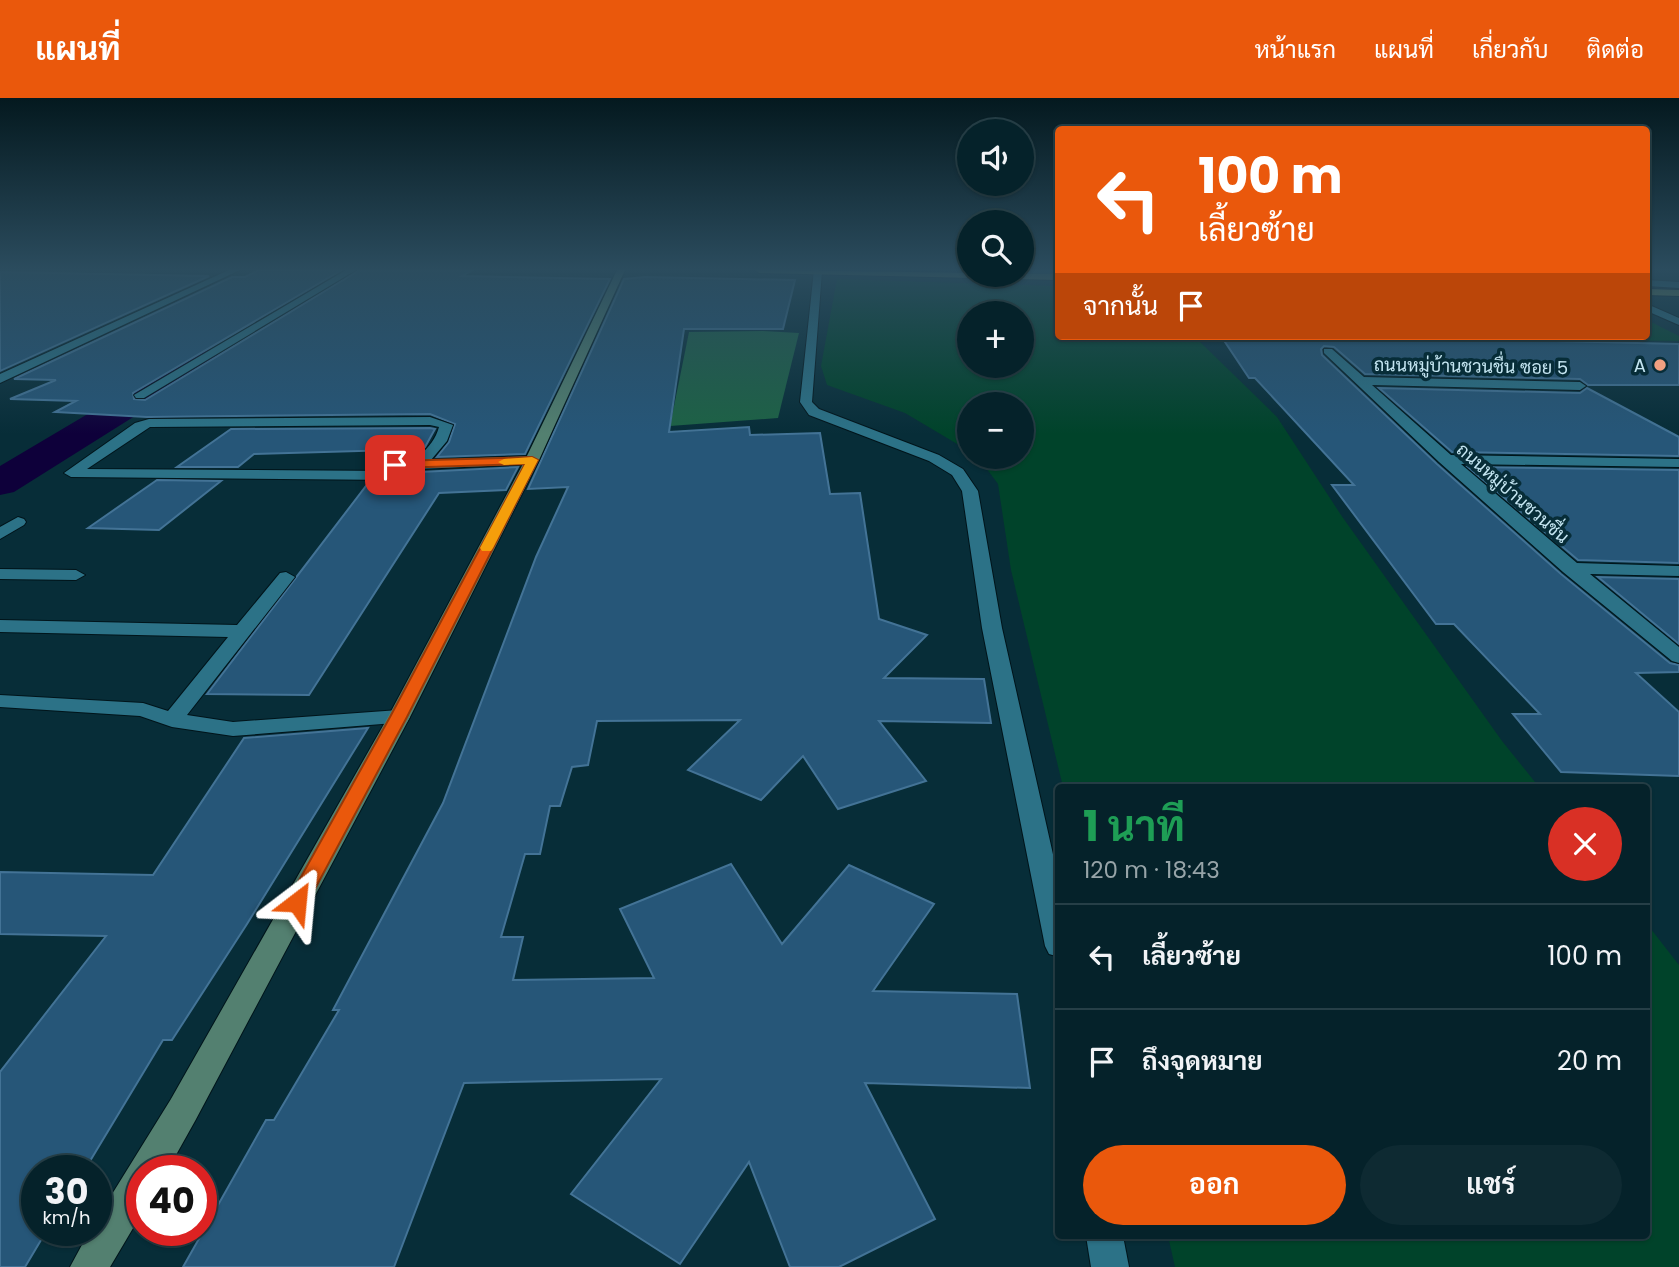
<!DOCTYPE html>
<html lang="th">
<head>
<meta charset="utf-8">
<style>
  :root { --surface:#05222a; --page:#0e2a32; --text:#f1f3f6; --muted:#97a4a8; --line:#263f47; --accent:#ea580c }
  body { margin:0; font-family:Poppins,Sarabun,sans-serif; background:var(--page); color:var(--text); height:100vh; display:flex; flex-direction:column; font-size:26px; white-space:nowrap }
  * { box-sizing:border-box; margin:0 }
  p { font-size:23px; color:var(--muted) }
  .icon { flex:none; width:38px; height:38px; fill:none; stroke:currentColor; stroke-width:2; stroke-linecap:round; stroke-linejoin:round }
  .map { position:relative; flex:1; overflow:hidden }
  .panel { position:absolute; left:1055px; top:686px; width:595px; height:455px; display:flex; flex-direction:column; background:var(--surface); border-radius:7px; box-shadow:0 2px 5px #0004,0 0 0 2px var(--line) }
  .panel>* { flex:none }
  .hud { position:absolute; left:1055px; top:28px; width:595px; height:214px; border-radius:7px; box-shadow:0 2px 5px #0004,0 0 0 2px var(--line); background:#ea580c; color:#fff; overflow:hidden }
  .buttons { position:absolute; left:957px; top:21px; display:grid; gap:14px }
  .buttons a { display:grid; place-items:center; width:77px; height:77px; border-radius:50%; background:var(--surface); box-shadow:0 2px 5px #0004,0 0 0 2px var(--line); font-size:35px }
  .speed { position:absolute; left:21px; top:1057px; display:flex; gap:14px; font-size:35px; font-weight:700; text-align:center }
  .speed>* { display:grid; place-content:center; width:91px; height:91px; border-radius:50%; background:var(--surface); box-shadow:0 2px 5px #0004,0 0 0 2px var(--line); line-height:1 }
  .speed small { font-size:18px; font-weight:400 }
  .speed .limit { border:10px solid #d22; background:#fff; color:#111 }
  .pin { position:absolute; display:grid; place-items:center; width:60px; height:60px; color:#fff; margin:-30px; border-radius:14px; box-shadow:0 4px 10px #0006 }
  .me { position:absolute; width:77px; margin:-38px; rotate:29deg; stroke-linejoin:round; filter:drop-shadow(0 0 5px #0008) }
  .turn { display:flex; align-items:center; gap:24px; height:147px; padding:0 28px; font-size:32px }
  .turn .icon { width:91px; height:91px; stroke-width:2.5 }
  .turn b { display:block; font-size:49px; line-height:60px }
  .then { display:flex; align-items:center; height:66px; padding:0 28px; background:#0003; gap:14px; font-size:26px }
  .round { display:grid; place-items:center; flex:none; width:74px; height:74px; border-radius:37px; background:var(--page) }
  .headline { display:flex; align-items:center; justify-content:space-between; height:119px; padding:0 28px }
  h1 { font-size:42px; font-weight:700; line-height:52px; color:#1e9e55 }
  .action { display:flex; gap:14px; margin-top:auto; padding:14px 28px }
  .action a { flex:1; height:80px; border-radius:42px; background:var(--accent); color:#fff; font-size:28px; font-weight:700; line-height:80px; text-align:center }
  .action a+a { background:var(--page); color:var(--text) }
  ul { padding:0; list-style:none }
  li { display:flex; align-items:center; gap:21px; height:105px; padding:0 28px; border-top:2px solid var(--line) }
  li div { flex:1 }
  li b { display:block; font-size:26px }
  li em { font-style:normal }
  header { display:flex; align-items:center; gap:42px; box-sizing:border-box; height:98px; padding:0 35px; background:var(--accent); color:#fff }
  header strong { font-size:33px }
  nav { display:flex; gap:38px; margin-inline-start:auto; font-size:24px }
  .map>svg:first-child { display:block }
  .green { fill:#00432a; fill-rule:evenodd }
  .forest { fill:#1d6245 }
  .lines { fill:none; stroke-linecap:round; stroke-linejoin:round }
  .canal { fill:#0e003a; fill-rule:evenodd }
  .building { fill:#265678; stroke:#437396; stroke-width:2 }
  .lane-casing { stroke:#01141a; stroke-width:2 }
  .street-casing { stroke:#01141a; stroke-width:2 }
  .secondary-casing { stroke:#01141a; stroke-width:2 }
  .primary-casing { stroke:#01141a; stroke-width:2 }
  .lane { fill:#2c7287; fill-rule:evenodd }
  .street { fill:#2c7287; fill-rule:evenodd }
  .secondary { fill:#538070; fill-rule:evenodd }
  .primary { fill:#7a8e58; fill-rule:evenodd }
  .route { fill:#ea580c; stroke:#983908; stroke-width:2 }
  .slow { fill:#f59e0b }
  .poi-dot { fill:#f2a081; stroke:#072d38; stroke-width:2.5 }
  .labels { text-anchor:middle; dominant-baseline:central; stroke-width:7; stroke-linejoin:round; paint-order:stroke }
  .far-poi-label { font-size:18px; fill:#c5e6f2; stroke:#072d38; text-anchor:end }
  .far-street-label { font-size:18px; fill:#c5e6f2; stroke:#072d38 }
</style>
</head>
<body>
<header>
<strong>แผนที่</strong>
<nav><a>หน้าแรก</a><a>แผนที่</a><a>เกี่ยวกับ</a><a>ติดต่อ</a></nav>
</header>
<div class="map">
<svg width="1679" height="1169" viewBox="0 0 1679 1169">
  <rect width="100%" height="100%" fill="#072d38"/>
  <g class="green">
    <path d="M837 181 1059 188V238H1194L1277 319 1341 417 1502 643 1539 689H1063L1011 472 998 386 978 359H1022V306H970L969 353 905 315 827 287 821 268ZM970 215H1022V268H970Z"/>
    <polygon points="1647,222 1679,238 1679,243 1587,242 1580,238 1647,238"/>
    <polygon points="1647,826 1679,867 1679,1169 1175,1169 1168,1138 1647,1138"/>
  </g>
  <polygon class="forest" points="763,233 799,235 778,320 670,328 689,234"/>
  <g class="lines">
    <polygon class="canal" points="205,251 216,253 220,260 216,267 14,394 0,397 0,368 194,253"/>
  </g>
  <g class="building">
    <polygon points="259,172 340,173 133,295 134,301 145,302 358,173 471,173 462,178 610,181 525,356 437,359 449,344 455,326 430,316 147,319 55,314 76,303 10,301 56,282 14,281 232,179 245,179"/>
    <polygon points="0,174 209,178 0,273"/>
    <polygon points="645,179 795,182 783,231 684,231 669,334 749,329 750,337 820,335 830,396 860,395 879,521 927,537 884,580 984,581 991,625 879,623 926,683 838,711 803,658 761,702 688,672 740,622 597,623 588,667 572,669 560,708 550,708 540,756 525,756 501,839 523,839 513,882 654,880 620,811 731,766 782,846 849,767 934,806 873,893 1017,896 1030,990 865,985 935,1121 839,1169 790,1169 749,1064 680,1166 571,1096 661,981 464,985 394,1169 183,1169 266,1022 274,1022 339,912 333,912 443,705 536,459 568,389 528,391 624,181"/>
    <polygon points="1221,238 1345,238 1679,246 1679,287 1588,287 1580,281 1365,276 1334,249 1324,248 1321,251 1322,257 1437,366 1561,476 1670,565 1679,567 1679,574 1636,575 1679,614 1679,678 1561,674 1513,616 1540,616 1454,526 1436,526 1332,387 1354,387 1255,280 1249,280"/>
    <polygon points="1379,290 1580,295 1587,290 1679,339 1679,358 1452,354"/>
    <polygon points="430,330 435,331 425,349 412,360 391,370 380,370 394,352 254,356 238,369 177,369 231,331"/>
    <polygon points="518,369 506,392 439,395 309,597 207,596 369,384 395,384 420,374"/>
    <polygon points="1468,369 1679,372 1679,465 1578,462"/>
    <polygon points="157,382 221,383 159,432 88,430"/>
    <polygon points="1598,479 1679,481 1679,546"/>
    <polygon points="368,630 247,826 172,942 163,942 84,1073 37,1073 37,1132 47,1132 25,1169 0,1169 0,974 106,838 0,836 0,774 153,777 244,640"/>
  </g>
  <g class="lines">
    <defs>
      <g id="lane">
        <polygon points="1022,172 1059,172 1059,176 1022,175"/>
        <polygon points="1647,182 1679,184 1679,190 1647,188"/>
        <polygon points="1647,206 1679,220 1679,227 1647,213"/>
        <path d="M430 319 453 327 447 343 431 362 532 358 539 362 532 366 419 371 394 382 71 379 64 375 135 325 149 321ZM430 327 439 329C433 351 411 366 392 373L87 371 150 329Z"/>
        <polygon points="18,419 24,421 26,424 24,427 0,441 0,429"/>
        <polygon points="0,471 76,472 85,477 76,482 0,481"/>
        <polygon points="286,474 295,479 187,617 233,624 399,612 407,614 410,619 407,624 233,638 172,629 140,618 0,609 0,597 143,605 168,613 228,539 0,534 0,522 237,527 280,475"/>
      </g>
      <g id="street">
        <polygon points="229,172 240,172 0,285 0,276"/>
        <polygon points="346,172 356,172 144,300 136,300 134,297"/>
        <polygon points="814,172 822,173 812,304 819,311 939,357 963,371 978,393 1002,530 1059,783 1059,859 1049,856 1045,848 982,530 962,393 952,377 929,363 809,317 800,304"/>
        <polygon points="1324,251 1332,251 1364,279 1580,284 1586,288 1580,292 1372,287 1451,357 1679,361 1679,369 1461,366 1577,465 1679,468 1679,478 1590,476 1679,549 1679,565 1672,563 1563,474 1439,364 1324,255"/>
        <polygon points="1086,1138 1123,1138 1129,1169 1091,1169"/>
      </g>
      <polygon id="secondary" points="617,172 625,172 539,362 410,619 195,1023 167,1073 142,1073 142,1115 110,1169 70,1169 90,1132 96,1132 96,1122 171,1001 388,619 525,362"/>
      <g id="primary">
        <polygon points="755,172 1059,176 1059,182 759,175"/>
        <polygon points="1647,191 1679,192 1679,198 1647,197"/>
      </g>
    </defs>
    <use href="#lane" class="lane-casing"/>
    <use href="#street" class="street-casing"/>
    <use href="#secondary" class="secondary-casing"/>
    <use href="#primary" class="primary-casing"/>
    <use href="#lane" class="lane"/>
    <use href="#street" class="street"/>
    <use href="#secondary" class="secondary"/>
    <use href="#primary" class="primary"/>
  </g>
  <linearGradient id="sky" x2="0" y2="1"><stop stop-color="#04191f"/><stop offset="0.51" stop-color="#2b4c5e"/><stop offset="1" stop-color="#2b4c5e" stop-opacity="0"/></linearGradient>
  <rect width="1679" height="336" fill="url(#sky)"/>
  <polygon class="route" points="532,359 538,362 407,619 308,804 304,810 297,812 290,810 287,804 390,619 525,366 395,370 390,367 395,363"/>
  <polygon class="slow" points="532,359 538,362 493,450 491,453 482,453 480,450 525,366 504,367 498,364 504,361"/>
  <circle class="poi-dot" cx="1660" cy="267" r="7"/>
  <g class="labels">
    <g class="far-poi-label">
      <text x="1646" y="267">A</text>
    </g>
    <g class="far-street-label">
      <text transform="translate(1471 268) rotate(1)">ถนนหมู่บ้านชวนชื่น ซอย 5</text>
      <text transform="translate(1513 395) rotate(41)">ถนนหมู่บ้านชวนชื่น</text>
    </g>
  </g>
</svg>
<div class="buttons">
<a><svg class="icon" aria-label="sound" viewBox="0 0 24 24"><path d="M4 9h4l5-4v14l-5-4H4zM17 9q2 3 0 6"/></svg></a>
<a><svg class="icon" aria-label="search" viewBox="0 0 24 24"><circle cx="10" cy="10" r="6"/><path d="M15 15l6 6"/></svg></a>
<a>+</a>
<a>−</a>
</div>
<div class="speed"><div>30<small>km/h</small></div><div class="limit">40</div></div>
<div class="pin" style="left:395px;top:367px;background:#d93025"><svg class="icon" aria-label="arrive" viewBox="0 0 24 24"><path d="M6 21V4h12l-3 4 3 4H6"/></svg></div>
<svg class="me" style="left:297px;top:804px" viewBox="-20 -20 40 40"><path d="M0-17L14 15 0 8-14 15z" fill="#ea580c" stroke="#fff" stroke-width="4"/></svg>
<div class="hud">
<div class="turn"><svg class="icon" aria-label="left" viewBox="0 0 24 24"><path d="M17 20v-9H6M10 6l-5 5 5 5"/></svg><div><b>100 m</b>เลี้ยวซ้าย</div></div>
<div class="then">จากนั้น<svg class="icon" aria-label="arrive" viewBox="0 0 24 24"><path d="M6 21V4h12l-3 4 3 4H6"/></svg></div>
</div>
<section class="panel">
<div class="headline"><div><h1>1 นาที</h1><p>120 m · 18:43</p></div><a class="round" style="background:#d93025;color:#fff"><svg class="icon" aria-label="close" viewBox="0 0 24 24"><path d="M6 6l12 12M18 6L6 18"/></svg></a></div>
<ul>
<li><svg class="icon" aria-label="left" viewBox="0 0 24 24"><path d="M17 20v-9H6M10 6l-5 5 5 5"/></svg><div><b>เลี้ยวซ้าย</b></div><em>100 m</em></li>
<li><svg class="icon" aria-label="arrive" viewBox="0 0 24 24"><path d="M6 21V4h12l-3 4 3 4H6"/></svg><div><b>ถึงจุดหมาย</b></div><em>20 m</em></li>
</ul>
<div class="action"><a>ออก</a><a>แชร์</a></div>
</section>
</div>
</body>
</html>
